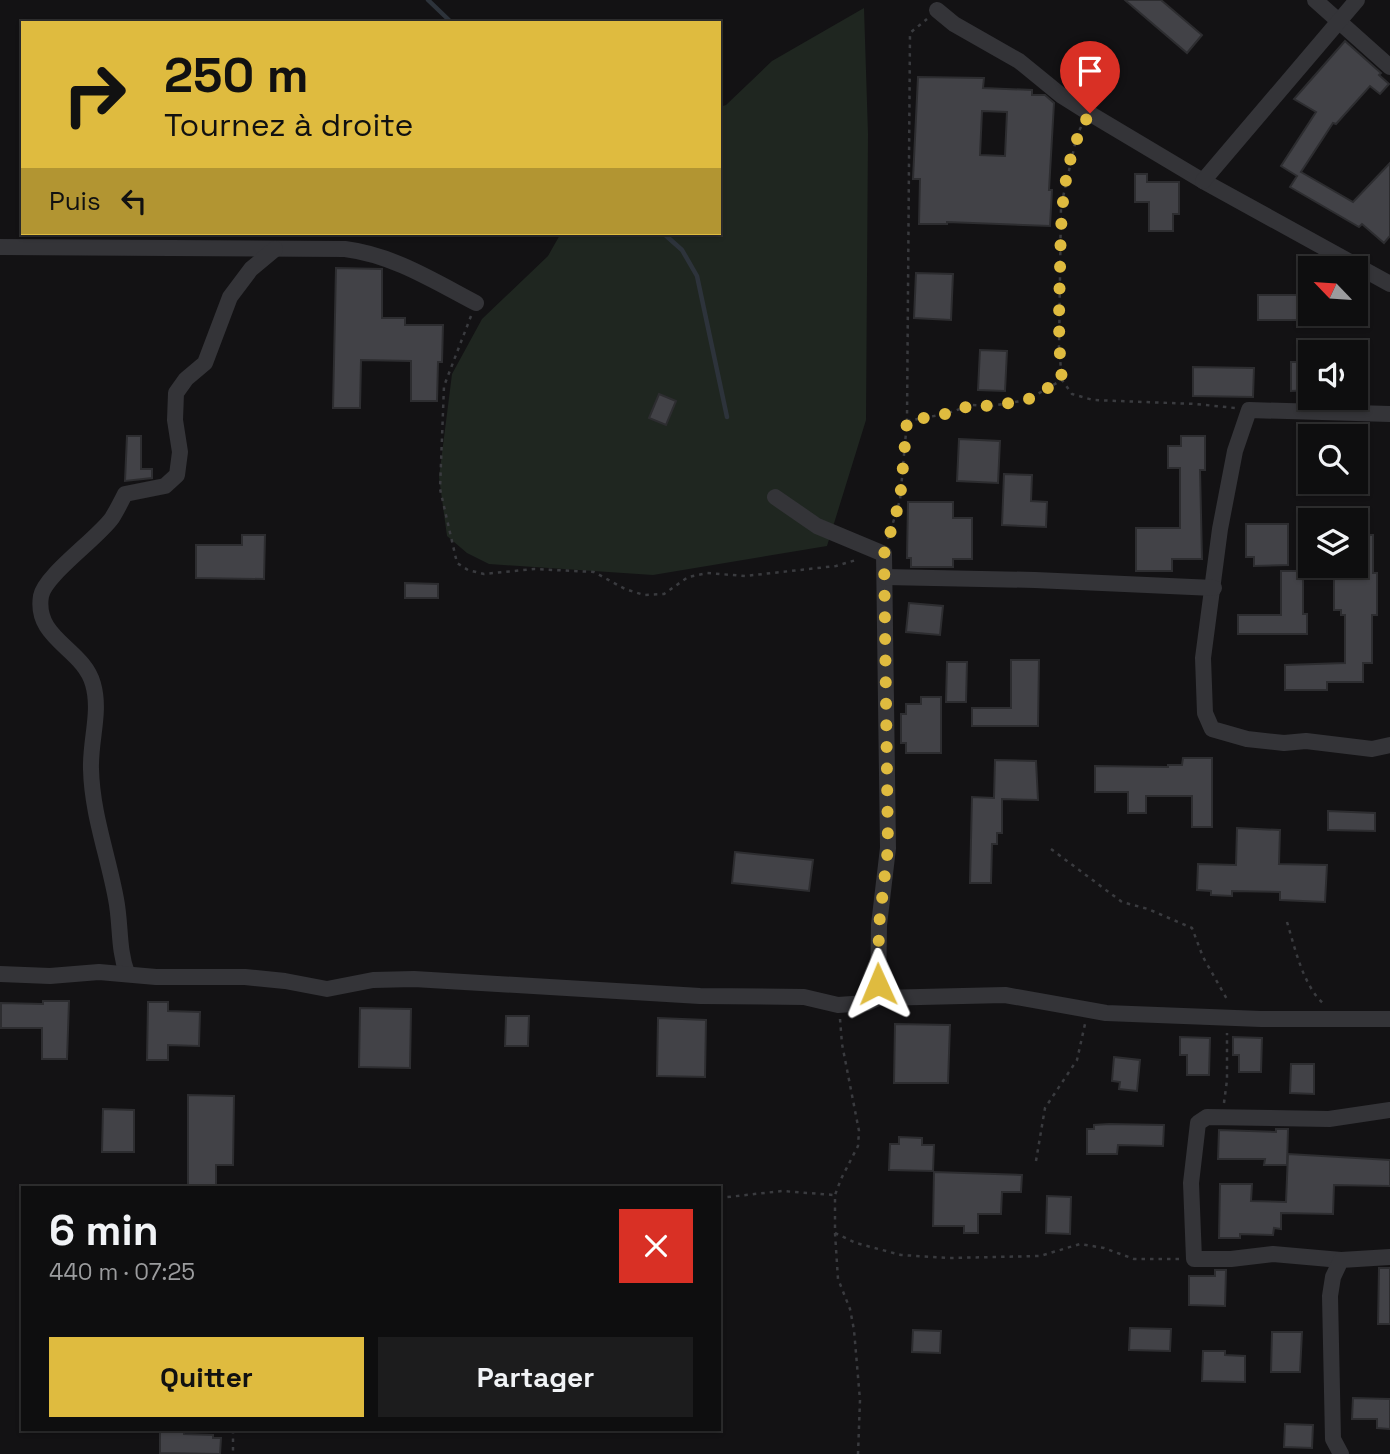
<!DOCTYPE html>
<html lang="fr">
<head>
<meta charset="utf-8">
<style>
  :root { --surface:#0e0e0f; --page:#1c1c1d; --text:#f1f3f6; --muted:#9b9c9e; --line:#2e2e2f; --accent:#dfbb3f }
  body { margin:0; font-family:"Space Grotesk",sans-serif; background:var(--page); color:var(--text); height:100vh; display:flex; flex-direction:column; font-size:26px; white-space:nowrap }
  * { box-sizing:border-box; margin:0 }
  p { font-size:23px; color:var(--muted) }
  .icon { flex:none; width:38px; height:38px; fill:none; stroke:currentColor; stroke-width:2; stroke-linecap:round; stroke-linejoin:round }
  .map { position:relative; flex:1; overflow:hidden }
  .side { position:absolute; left:21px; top:1186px; width:700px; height:245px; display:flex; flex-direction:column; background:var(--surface); border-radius:0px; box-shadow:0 2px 5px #0004,0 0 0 2px var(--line) }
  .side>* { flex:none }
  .guide { position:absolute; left:21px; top:21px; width:700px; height:214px; border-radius:0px; box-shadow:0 2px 5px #0004,0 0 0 2px var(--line); background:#dfbb3f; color:#111; overflow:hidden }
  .needle { width:46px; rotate:295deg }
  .controls { position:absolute; left:1298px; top:256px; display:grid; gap:14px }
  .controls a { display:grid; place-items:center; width:70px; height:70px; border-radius:0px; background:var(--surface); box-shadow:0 2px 5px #0004,0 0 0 2px var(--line); font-size:35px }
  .pin { position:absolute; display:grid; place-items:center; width:60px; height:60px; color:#fff; margin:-72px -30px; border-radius:50% 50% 50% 0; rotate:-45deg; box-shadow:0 0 7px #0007 }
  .pin .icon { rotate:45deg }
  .me { position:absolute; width:77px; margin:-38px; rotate:359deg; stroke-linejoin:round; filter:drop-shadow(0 0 5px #0008) }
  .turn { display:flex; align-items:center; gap:24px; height:147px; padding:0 28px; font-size:32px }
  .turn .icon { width:91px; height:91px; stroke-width:2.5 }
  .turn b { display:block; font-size:49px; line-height:60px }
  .then { display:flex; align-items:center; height:66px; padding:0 28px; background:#0003; gap:14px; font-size:26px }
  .round { display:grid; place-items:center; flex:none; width:74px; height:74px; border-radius:0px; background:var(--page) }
  .head { display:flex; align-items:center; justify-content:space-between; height:119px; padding:0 28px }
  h1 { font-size:42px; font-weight:700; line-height:52px }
  .button { display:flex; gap:14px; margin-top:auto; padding:14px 28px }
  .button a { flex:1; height:80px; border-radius:0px; background:var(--accent); color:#111; font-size:28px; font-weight:700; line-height:80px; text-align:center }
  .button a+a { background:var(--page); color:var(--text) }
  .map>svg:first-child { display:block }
  .green { fill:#1f2620 }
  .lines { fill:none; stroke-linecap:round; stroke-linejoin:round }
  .stream { stroke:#2d333b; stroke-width:4.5 }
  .building { fill:#424247; stroke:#2d2d30; stroke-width:2; fill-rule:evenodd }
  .path { stroke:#3a3b3f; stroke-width:2.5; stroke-dasharray:3.5 5; stroke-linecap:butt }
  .street { stroke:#343438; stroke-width:16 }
  .route { stroke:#dfbb3f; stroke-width:12; stroke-dasharray:0 21.6 }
</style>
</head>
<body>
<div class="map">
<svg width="1390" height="1454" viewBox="0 0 1390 1454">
  <rect width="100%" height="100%" fill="#131214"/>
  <polygon class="green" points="864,8 868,134 866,420 827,546 653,575 489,564 467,553 447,536 439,477 452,374 482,319 548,256 561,233 719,233 719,107 726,105 772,61"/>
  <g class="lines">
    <g class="stream">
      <polyline points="428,0 452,23"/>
      <polyline points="663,233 682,250 697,276 727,417"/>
    </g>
  </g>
  <g class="building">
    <polygon points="1125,0 1161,0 1202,35 1187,53"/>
    <polygon points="1345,41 1381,73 1379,75 1389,84 1380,94 1370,86 1336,124 1333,123 1301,172 1353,202 1390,163 1390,236 1384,243 1362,224 1359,227 1290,187 1297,176 1281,166 1316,112 1294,99"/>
    <path d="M918 77 984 78 983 88 1032 90V95H1045L1054 103 1049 190H1052L1050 226 947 222V224H919L920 179H913ZM982 111 1007 112 1005 156 980 155Z"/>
    <polygon points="1135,174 1147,174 1147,182 1179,182 1179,214 1173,214 1173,231 1149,231 1149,202 1135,202"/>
    <polygon points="336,268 382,269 382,318 405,318 405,325 443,325 442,362 438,362 437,401 411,401 411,361 361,360 360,408 333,408"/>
    <polygon points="916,273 953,274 951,320 914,318"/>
    <rect x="1258" y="295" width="53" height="25"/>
    <polygon points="980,350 1007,351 1005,391 978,390"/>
    <polygon points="1291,362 1311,362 1311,390 1291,391"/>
    <polygon points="1193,367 1254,368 1253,397 1193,396"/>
    <polygon points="659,394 676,401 666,425 649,418"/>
    <polygon points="127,436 141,436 141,469 152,469 152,478 125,481"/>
    <polygon points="1181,436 1205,436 1205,470 1200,470 1202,559 1172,559 1172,571 1136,571 1136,528 1180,528 1180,468 1168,468 1168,446 1181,446"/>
    <polygon points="959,439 1000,441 998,483 957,481"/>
    <polygon points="1004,474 1032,475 1031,501 1047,502 1046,527 1002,525"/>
    <polygon points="908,502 953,502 953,518 972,518 972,559 953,559 953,567 911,567 911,558 907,558"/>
    <polygon points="1246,524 1288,524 1288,565 1254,566 1254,557 1246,557"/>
    <polygon points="242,535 265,535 264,579 196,578 196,545 242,545"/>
    <polygon points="1356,535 1373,535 1373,573 1377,573 1377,615 1372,615 1372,663 1363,663 1363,682 1327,682 1327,690 1285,690 1285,665 1345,663 1345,615 1341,615 1341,610 1334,610 1334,573 1356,573"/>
    <polygon points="1281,571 1303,571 1303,614 1307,614 1307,634 1238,634 1238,615 1281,615"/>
    <polygon points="405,583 438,584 438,598 405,598"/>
    <polygon points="909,603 943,606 940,635 906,632"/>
    <polygon points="1011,660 1039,660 1038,726 972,726 972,708 1011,708"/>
    <polygon points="947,662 967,662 966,702 946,702"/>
    <polygon points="921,697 941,697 941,753 906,753 906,743 901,743 901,714 906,714 906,704 921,704"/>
    <polygon points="1183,758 1212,758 1212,827 1192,827 1192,796 1146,796 1146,813 1128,813 1128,792 1095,792 1095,766 1168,767 1168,765 1182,765"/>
    <polygon points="995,760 1036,761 1038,800 1002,799 1002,833 997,833 997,844 992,844 991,883 970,883 972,797 994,798"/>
    <polygon points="1328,811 1375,813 1375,831 1328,830"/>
    <polygon points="1237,828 1280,830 1279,864 1327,865 1325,902 1280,900 1280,892 1232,891 1232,896 1211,895 1211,891 1197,890 1198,864 1236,865"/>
    <polygon points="735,852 813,860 809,891 732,883"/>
    <polygon points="43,1001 69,1001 67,1059 42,1059 42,1028 1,1028 1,1003 43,1004"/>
    <polygon points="148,1002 168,1002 168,1011 200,1012 199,1046 168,1045 168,1060 147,1060"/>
    <polygon points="360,1008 411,1009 410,1068 359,1067"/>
    <polygon points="506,1016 529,1016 528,1046 505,1046"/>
    <polygon points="658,1018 706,1020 705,1077 657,1076"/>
    <polygon points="895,1024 950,1025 948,1083 894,1083"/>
    <polygon points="1180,1037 1210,1038 1209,1075 1187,1075 1187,1055 1180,1055"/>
    <polygon points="1233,1037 1262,1038 1261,1072 1239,1072 1239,1055 1233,1055"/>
    <polygon points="1114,1057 1140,1060 1137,1091 1119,1089 1120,1082 1112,1081"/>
    <polygon points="1291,1064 1314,1064 1314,1094 1290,1093"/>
    <polygon points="188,1095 234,1096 233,1165 216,1165 216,1187 188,1186"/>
    <polygon points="103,1109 134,1110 134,1152 102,1152"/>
    <polygon points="1109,1124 1164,1125 1163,1146 1118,1145 1117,1154 1087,1154 1087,1129 1094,1129 1094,1125"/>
    <polygon points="1276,1129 1288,1129 1287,1165 1264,1165 1265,1159 1218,1159 1219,1130 1276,1132"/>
    <polygon points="899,1137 922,1138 922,1145 934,1145 933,1171 889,1170 890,1144 899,1144"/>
    <polygon points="1288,1154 1390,1160 1390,1186 1334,1185 1333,1214 1281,1213 1281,1229 1274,1228 1273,1235 1240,1234 1240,1238 1219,1238 1220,1184 1252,1184 1251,1201 1286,1202"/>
    <polygon points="934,1172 1022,1175 1021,1192 1002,1192 1001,1214 978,1214 978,1233 964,1233 964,1226 933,1226"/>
    <polygon points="1047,1196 1071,1197 1070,1234 1046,1233"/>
    <polygon points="1379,1268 1390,1268 1390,1324 1378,1324"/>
    <polygon points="1215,1270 1226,1270 1225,1306 1189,1305 1189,1276 1215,1276"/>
    <polygon points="1130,1328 1171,1329 1170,1351 1129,1350"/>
    <polygon points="913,1330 941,1331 940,1353 912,1352"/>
    <polygon points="1272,1332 1302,1332 1300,1372 1271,1372"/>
    <polygon points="1203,1351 1225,1351 1225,1355 1245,1356 1245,1382 1202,1381"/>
    <polygon points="1353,1398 1390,1399 1390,1429 1377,1428 1377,1419 1352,1419"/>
    <polygon points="1285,1424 1313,1425 1312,1448 1284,1447"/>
    <polygon points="160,1430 184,1430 184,1434 213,1435 213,1438 221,1438 220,1454 160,1453"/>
  </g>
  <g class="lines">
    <g class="path">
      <polyline points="1081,127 1077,135 1061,206 1059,348 1062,380 1072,394 1093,400 1196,404 1235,408"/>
      <polyline points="471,316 444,386 440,489 457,563 468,570 484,574 534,569 594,572 625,589 644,595 664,594 688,577 707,573 745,576 836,566 856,560"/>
      <polyline points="907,421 945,414 972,405 991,406 1027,400 1062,380"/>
      <polyline points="888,539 900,500 907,421 910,33 927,19"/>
      <polyline points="1051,849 1122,902 1148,909 1192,928 1203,957 1228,1001"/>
      <path d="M1287 922C1295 948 1303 986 1324 1004"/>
      <polyline points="840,1019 842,1044 859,1131 858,1146 841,1179 835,1195 835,1233 838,1279 850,1309 854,1330 860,1400 858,1454"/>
      <polyline points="1224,1103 1227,1080 1227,1033"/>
      <polyline points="1036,1161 1045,1108 1077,1060 1085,1024"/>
      <polyline points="719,1198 782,1191 834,1195"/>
      <polyline points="835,1233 856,1243 901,1255 950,1258 1040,1256 1080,1244 1104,1248 1134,1259 1180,1259"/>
      <polyline points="233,1430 233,1454"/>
    </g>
    <g class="street">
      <polyline points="1315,0 1390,67"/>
      <polyline points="937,10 954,24 1019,61 1062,96 1089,113 1203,181 1390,284"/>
      <polyline points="1203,181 1357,0"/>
      <path d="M0 247 345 249C393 255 434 281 476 303"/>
      <polyline points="1390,414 1249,410 1235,451 1220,529 1203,658 1205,713 1212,729 1247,739 1284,743 1306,741 1372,749 1390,745"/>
      <polyline points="775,497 817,526 884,554 888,848 879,925 878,998"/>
      <polyline points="885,577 1035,580 1214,588"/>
      <path d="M127 973C118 949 121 924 116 899 108 855 92 814 91 769 90 740 101 712 93 684 83 648 34 639 41 596 45 575 98 538 112 518 117 510 121 502 125 494L165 486 177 475 180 452 175 420 176 393 186 379 205 363 230 297 251 269 275 249"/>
      <polyline points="0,974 50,976 99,972 156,977 245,977 285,981 327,989 373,980 414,979 700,996 804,997 838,1005 867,1003 878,998 1005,995 1106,1013 1261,1019 1390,1019"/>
      <polyline points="1341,1260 1273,1254 1231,1259 1194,1259 1191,1183 1198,1123 1207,1117 1329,1119 1390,1110"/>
      <polyline points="1341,1454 1333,1439 1330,1296 1333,1277 1341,1260 1390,1257"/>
    </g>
  </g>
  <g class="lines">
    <path class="route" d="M878 984 879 925 888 848 884 554 900 500 907 421 945 414 972 405 991 406 1027 400 1062 380C1058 343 1059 308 1060 271 1061 217 1061 160 1090 113"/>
  </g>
</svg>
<div class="controls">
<a><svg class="needle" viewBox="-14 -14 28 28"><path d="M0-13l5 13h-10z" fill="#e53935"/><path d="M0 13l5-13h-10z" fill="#9b9c9e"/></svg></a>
<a><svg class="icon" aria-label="sound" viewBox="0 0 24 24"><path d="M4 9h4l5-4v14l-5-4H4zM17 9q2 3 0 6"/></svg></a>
<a><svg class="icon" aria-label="search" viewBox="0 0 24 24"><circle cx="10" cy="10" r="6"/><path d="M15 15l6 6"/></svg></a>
<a><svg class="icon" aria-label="layers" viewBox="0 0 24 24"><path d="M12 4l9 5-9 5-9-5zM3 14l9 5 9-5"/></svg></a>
</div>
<div class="pin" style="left:1090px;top:113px;background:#d93025"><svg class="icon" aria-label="arrive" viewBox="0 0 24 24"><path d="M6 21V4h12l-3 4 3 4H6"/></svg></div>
<svg class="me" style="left:878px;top:984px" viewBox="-20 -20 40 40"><path d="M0-17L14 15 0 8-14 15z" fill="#dfbb3f" stroke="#fff" stroke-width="4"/></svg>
<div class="guide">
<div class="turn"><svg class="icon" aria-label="right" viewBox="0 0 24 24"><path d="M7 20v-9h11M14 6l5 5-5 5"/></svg><div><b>250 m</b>Tournez à droite</div></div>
<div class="then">Puis<svg class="icon" aria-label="left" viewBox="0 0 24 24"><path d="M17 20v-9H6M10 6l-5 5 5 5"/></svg></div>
</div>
<section class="side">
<div class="head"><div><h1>6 min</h1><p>440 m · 07:25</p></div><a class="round" style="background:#d93025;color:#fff"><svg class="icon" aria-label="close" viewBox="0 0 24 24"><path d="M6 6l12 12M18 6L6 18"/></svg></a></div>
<div class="button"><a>Quitter</a><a>Partager</a></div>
</section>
</div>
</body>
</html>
